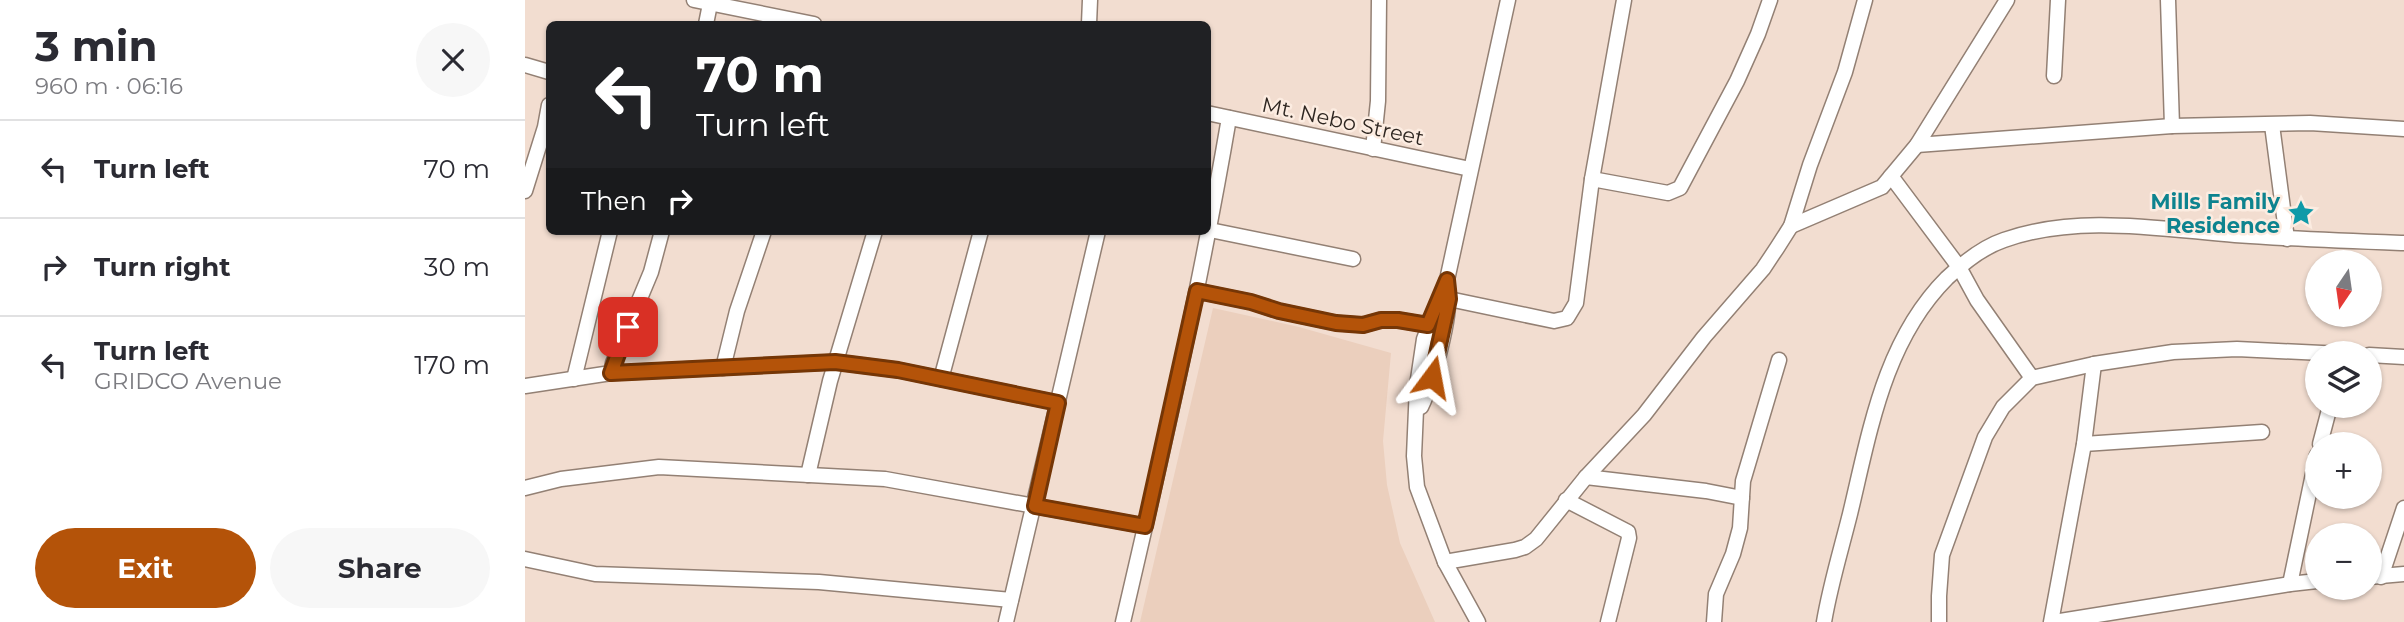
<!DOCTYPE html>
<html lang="en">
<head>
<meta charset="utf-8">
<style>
  :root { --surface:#fff; --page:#f7f7f7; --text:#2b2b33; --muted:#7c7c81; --line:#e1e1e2; --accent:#b45309 }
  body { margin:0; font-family:Montserrat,sans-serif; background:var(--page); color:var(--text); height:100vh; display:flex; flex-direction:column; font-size:26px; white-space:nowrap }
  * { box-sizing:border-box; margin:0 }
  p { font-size:23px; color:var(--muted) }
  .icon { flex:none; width:38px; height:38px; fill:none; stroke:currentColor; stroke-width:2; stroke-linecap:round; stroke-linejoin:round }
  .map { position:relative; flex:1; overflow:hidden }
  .side { display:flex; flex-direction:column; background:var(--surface); width:525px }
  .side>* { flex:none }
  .hud { position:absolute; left:21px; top:21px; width:665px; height:214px; border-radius:10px; box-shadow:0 2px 5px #0004; background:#202124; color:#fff; overflow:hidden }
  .needle { width:46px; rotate:193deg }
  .fabs { position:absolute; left:1780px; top:250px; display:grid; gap:14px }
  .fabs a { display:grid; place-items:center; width:77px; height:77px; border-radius:50%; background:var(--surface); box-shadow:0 2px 5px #0004; font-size:35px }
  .pin { position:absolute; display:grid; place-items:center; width:60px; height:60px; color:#fff; margin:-30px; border-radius:14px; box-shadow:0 4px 10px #0006 }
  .me { position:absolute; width:77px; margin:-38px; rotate:13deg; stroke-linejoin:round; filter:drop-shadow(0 0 5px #0008) }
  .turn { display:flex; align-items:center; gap:24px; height:147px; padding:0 35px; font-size:32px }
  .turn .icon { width:91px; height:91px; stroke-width:2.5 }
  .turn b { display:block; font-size:49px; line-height:60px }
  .then { display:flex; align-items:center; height:66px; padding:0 35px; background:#0003; gap:14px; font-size:26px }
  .round { display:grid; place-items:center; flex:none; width:74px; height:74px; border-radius:37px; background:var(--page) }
  .summary { display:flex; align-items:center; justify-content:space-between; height:119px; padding:0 35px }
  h1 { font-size:42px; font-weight:700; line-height:52px }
  .action { display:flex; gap:14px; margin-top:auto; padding:14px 35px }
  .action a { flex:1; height:80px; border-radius:42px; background:var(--accent); color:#fff; font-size:28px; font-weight:700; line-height:80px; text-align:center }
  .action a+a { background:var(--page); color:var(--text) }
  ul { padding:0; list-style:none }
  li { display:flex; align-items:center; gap:21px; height:98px; padding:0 35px; border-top:2px solid var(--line) }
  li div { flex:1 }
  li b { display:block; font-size:26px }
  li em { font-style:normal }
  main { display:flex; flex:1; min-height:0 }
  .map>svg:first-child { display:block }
  .built { fill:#ebcfbd }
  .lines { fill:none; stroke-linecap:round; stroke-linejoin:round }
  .minor-casing { stroke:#938074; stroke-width:17 }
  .minor { stroke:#fff; stroke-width:14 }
  .route-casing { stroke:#753606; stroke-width:18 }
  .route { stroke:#b45309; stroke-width:12 }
  .labels { text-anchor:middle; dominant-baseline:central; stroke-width:5; stroke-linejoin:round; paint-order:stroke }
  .street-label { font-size:21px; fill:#2e2621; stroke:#fcece1 }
  .culture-label { font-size:21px; font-weight:bold; fill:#0d838f; stroke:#fcece1; text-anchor:end }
</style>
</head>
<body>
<main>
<section class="side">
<div class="summary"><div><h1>3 min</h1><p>960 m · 06:16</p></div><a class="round"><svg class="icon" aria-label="close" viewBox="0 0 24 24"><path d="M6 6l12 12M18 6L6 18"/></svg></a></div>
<ul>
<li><svg class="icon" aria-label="left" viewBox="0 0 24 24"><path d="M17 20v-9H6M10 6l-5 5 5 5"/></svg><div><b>Turn left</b></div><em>70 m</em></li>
<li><svg class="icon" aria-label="right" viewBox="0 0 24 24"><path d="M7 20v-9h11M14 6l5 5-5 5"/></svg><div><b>Turn right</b></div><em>30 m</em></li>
<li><svg class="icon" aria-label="left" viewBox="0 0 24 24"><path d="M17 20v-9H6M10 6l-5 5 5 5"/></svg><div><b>Turn left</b><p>GRIDCO Avenue</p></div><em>170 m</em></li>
</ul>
<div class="action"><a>Exit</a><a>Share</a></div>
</section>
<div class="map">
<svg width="1879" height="622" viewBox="0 0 1879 622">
  <rect width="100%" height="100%" fill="#f2ddd0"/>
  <polygon class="built" points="688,308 774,327 866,353 858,441 862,485 875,543 910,622 615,622"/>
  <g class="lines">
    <defs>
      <g id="minor">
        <polyline points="169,0 289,24"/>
        <polyline points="1643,0 1647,126"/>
        <polyline points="181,24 185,4"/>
        <polyline points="564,24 565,0"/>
        <polyline points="0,65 24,72"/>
        <polyline points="1529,76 1533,0"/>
        <polyline points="682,113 945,169"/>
        <polyline points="1747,125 1762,239"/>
        <polyline points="1392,145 1647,126 1785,123 1879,129"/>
        <polyline points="848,149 853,101 854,0"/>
        <polyline points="1366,176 1434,267 1452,300 1507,378"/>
        <polyline points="1067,179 1143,193 1155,188 1212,81 1233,34 1245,0"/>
        <polyline points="0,191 20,127 24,105"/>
        <polyline points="1266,226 1357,187 1392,145 1482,0"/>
        <polyline points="685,230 828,259"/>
        <polyline points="672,291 726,302 754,311 811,323 838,325 856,320 873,320 903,325"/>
        <polyline points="924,299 1029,321 1042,318 1051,303 1067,179 1099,0"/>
        <polyline points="1844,355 1879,357"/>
        <polyline points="198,368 212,311 239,231"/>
        <polyline points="86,373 88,363 126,272 137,231"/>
        <polyline points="49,379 85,231"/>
        <polyline points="416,379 456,231"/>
        <polyline points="0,386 86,373 310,362 373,370 533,403"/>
        <path d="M896 407C908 382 926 318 923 291"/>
        <polyline points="1559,444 1737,432"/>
        <polyline points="1795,444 1805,406"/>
        <polyline points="283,475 305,381 350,231"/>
        <polyline points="1061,477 1181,491 1217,498"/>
        <polyline points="0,488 36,479 134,467 360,479 620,526"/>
        <polyline points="1041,500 1103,532 1104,538 1083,622"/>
        <polyline points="0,559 70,574 294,582 486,600"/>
        <polyline points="920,562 990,550 1000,547 1011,539 1061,477 1119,415 1179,337 1238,269 1252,248 1266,226 1285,165 1320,72 1340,0"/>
        <polyline points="1844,577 1879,574"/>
        <polyline points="1856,577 1879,508"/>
        <polyline points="1765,584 1792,455"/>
        <polyline points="481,622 573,231"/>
        <path d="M598 622C637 455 675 288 704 118"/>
        <polyline points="953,622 920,562 892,487 889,456 892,386 899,339 922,280 983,0"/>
        <polyline points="1189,622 1191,594 1208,554 1215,528 1218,481 1254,360"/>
        <path d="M1299 622C1305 586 1316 550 1325 514 1345 431 1359 341 1422 278 1438 263 1458 247 1479 240 1552 214 1635 229 1710 235 1766 239 1823 241 1879 243"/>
        <polyline points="1414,622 1414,596 1417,555 1460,437 1478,407 1507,378 1569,364 1648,352 1712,349 1818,354"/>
        <polyline points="1526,622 1559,444 1569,364"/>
        <polyline points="1529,622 1765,584 1792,581"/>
      </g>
    </defs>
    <use href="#minor" class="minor-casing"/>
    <use href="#minor" class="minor"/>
  </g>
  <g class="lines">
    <defs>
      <polyline id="route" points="103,327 86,373 310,362 373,370 533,403 510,506 620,526 672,291 726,302 754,311 811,323 838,325 856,320 873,320 903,325 922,280 924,299 907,377"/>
    </defs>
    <use href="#route" class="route-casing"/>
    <use href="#route" class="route"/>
  </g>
  <defs>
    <symbol id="sight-bare" viewBox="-9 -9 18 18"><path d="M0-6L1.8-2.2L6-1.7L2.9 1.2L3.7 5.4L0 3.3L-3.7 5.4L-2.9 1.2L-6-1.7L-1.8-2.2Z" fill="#0f9aa8" stroke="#fcece1" stroke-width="2.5" paint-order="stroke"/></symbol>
  </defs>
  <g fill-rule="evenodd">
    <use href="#sight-bare" x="1757" y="194" width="38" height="38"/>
  </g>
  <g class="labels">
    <g class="street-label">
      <text transform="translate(818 121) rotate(12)">Mt. Nebo Street</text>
    </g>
    <g class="culture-label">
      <text x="1755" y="201">Mills Family<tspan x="1755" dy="24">Residence</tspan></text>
    </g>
  </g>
</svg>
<div class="fabs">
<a><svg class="needle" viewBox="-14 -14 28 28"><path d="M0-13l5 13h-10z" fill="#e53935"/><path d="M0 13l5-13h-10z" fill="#7c7c81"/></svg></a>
<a><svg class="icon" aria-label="layers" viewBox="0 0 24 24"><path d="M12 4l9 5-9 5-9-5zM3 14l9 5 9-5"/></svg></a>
<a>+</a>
<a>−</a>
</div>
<div class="pin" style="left:103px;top:327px;background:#d93025"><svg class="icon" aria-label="arrive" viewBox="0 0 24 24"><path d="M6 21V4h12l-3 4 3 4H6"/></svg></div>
<svg class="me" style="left:907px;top:377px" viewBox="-20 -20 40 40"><path d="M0-17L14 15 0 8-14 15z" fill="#b45309" stroke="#fff" stroke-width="4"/></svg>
<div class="hud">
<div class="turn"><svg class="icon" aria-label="left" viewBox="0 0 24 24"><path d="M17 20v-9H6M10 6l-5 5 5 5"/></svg><div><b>70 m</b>Turn left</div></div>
<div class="then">Then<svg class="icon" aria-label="right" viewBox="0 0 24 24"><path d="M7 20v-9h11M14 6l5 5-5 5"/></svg></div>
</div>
</div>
</main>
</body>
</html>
